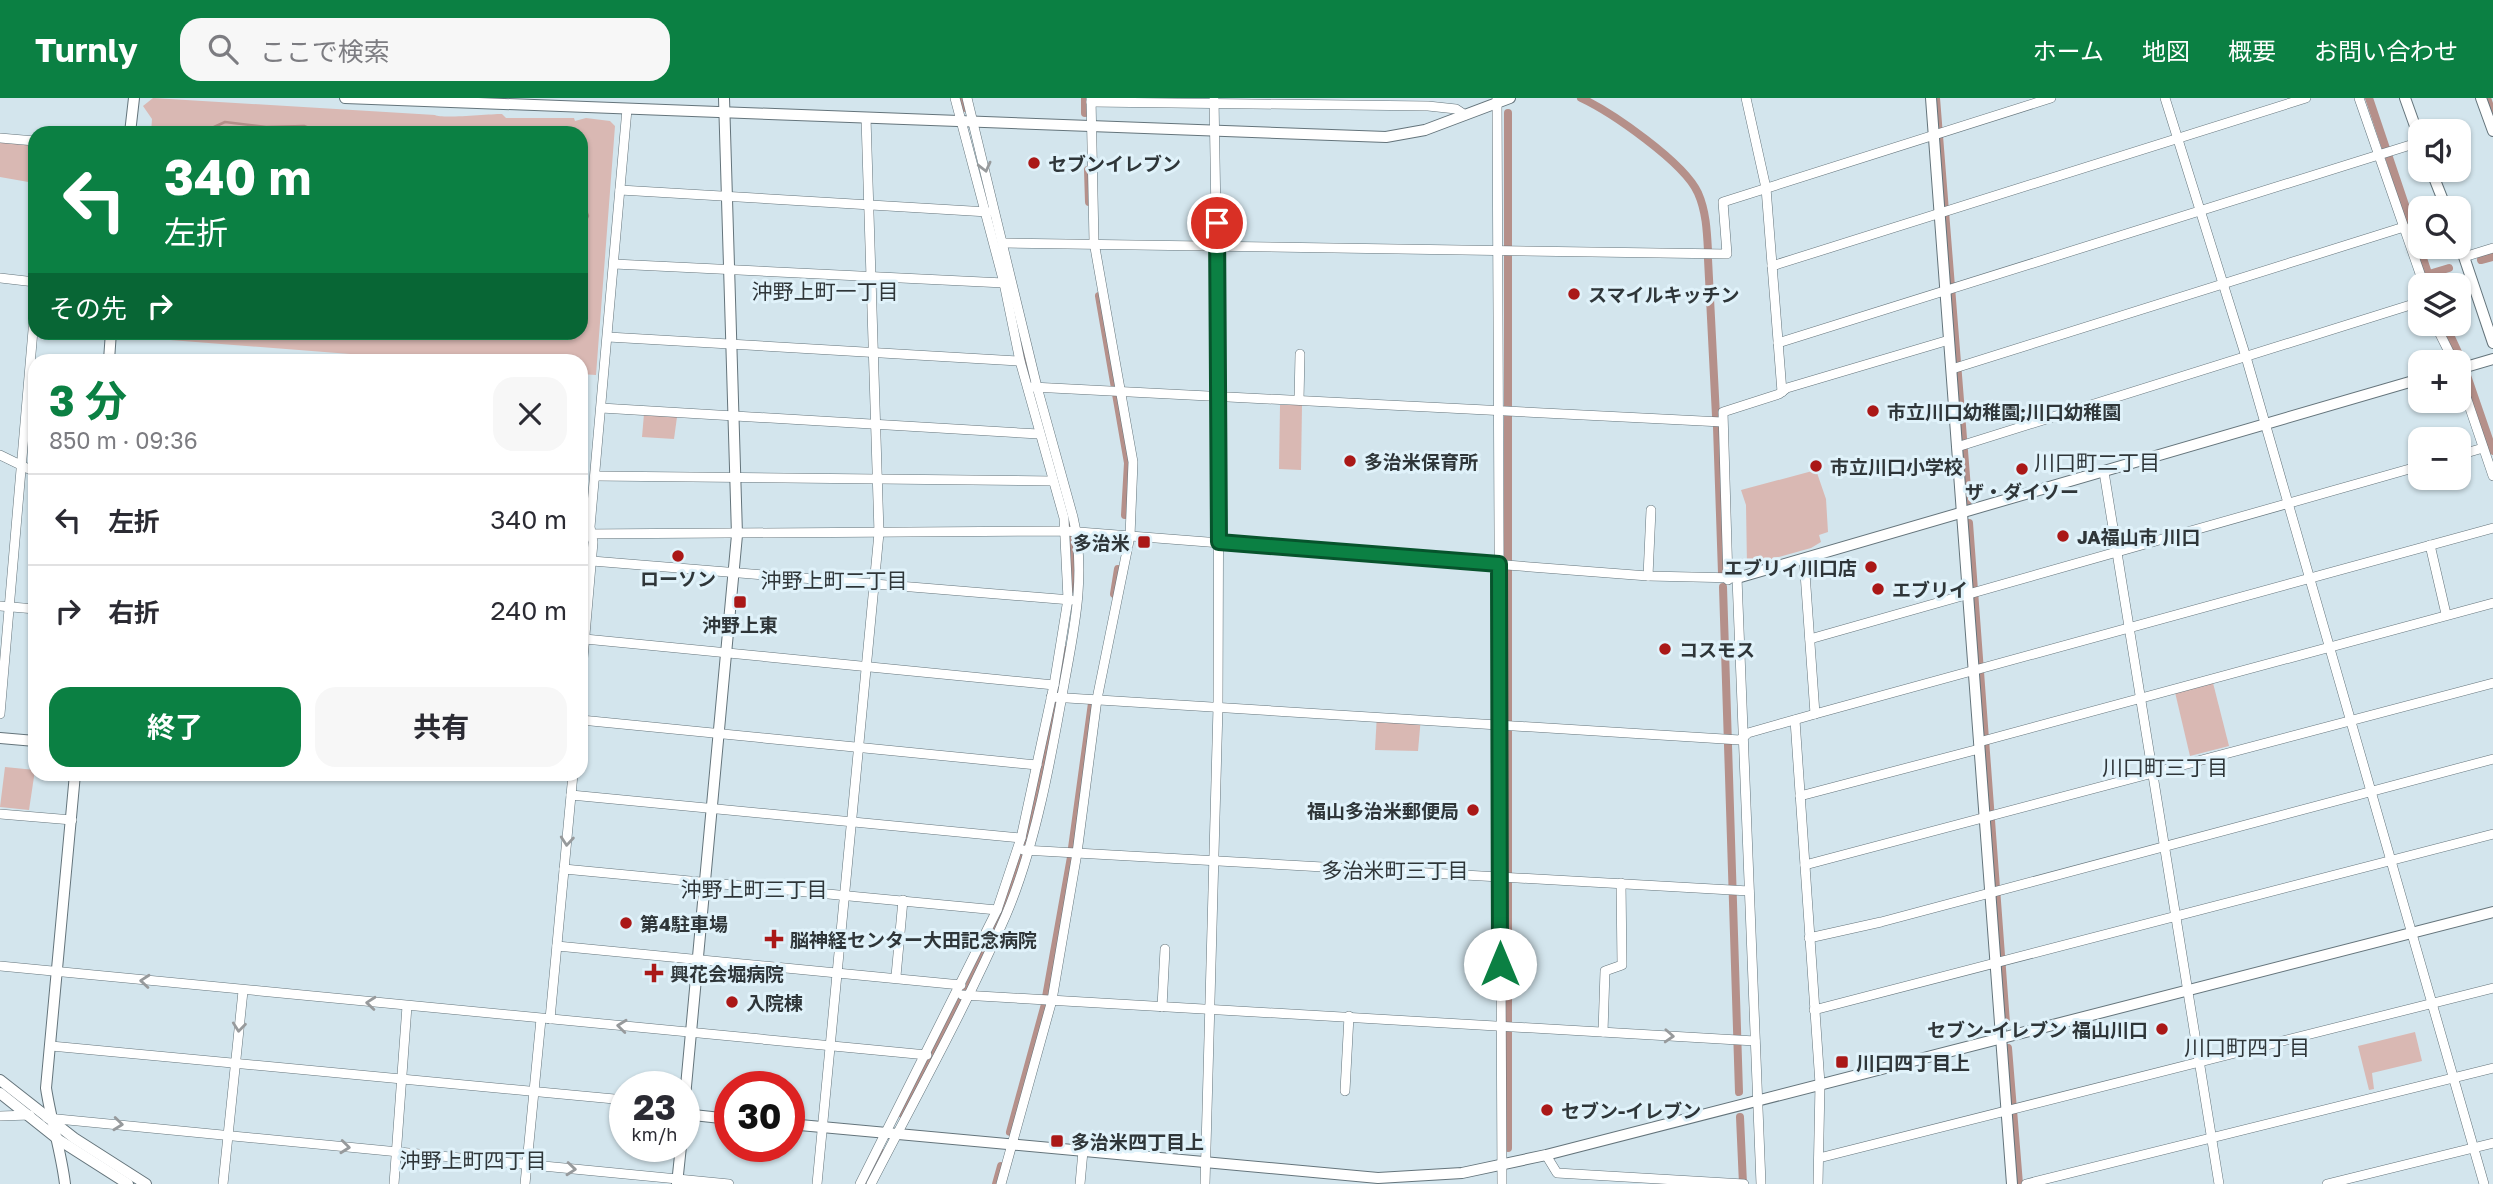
<!DOCTYPE html>
<html lang="ja">
<head>
<meta charset="utf-8">
<style>
  :root { --surface:#fff; --page:#f7f7f7; --text:#2b2b33; --muted:#7c7c81; --line:#e1e1e2; --accent:#0b8043 }
  body { margin:0; font-family:"Golos Text","Noto Sans JP",sans-serif; background:var(--page); color:var(--text); height:100vh; display:flex; flex-direction:column; font-size:26px; white-space:nowrap }
  * { box-sizing:border-box; margin:0 }
  p { font-size:23px; color:var(--muted) }
  .icon { flex:none; width:38px; height:38px; fill:none; stroke:currentColor; stroke-width:2; stroke-linecap:round; stroke-linejoin:round }
  .map { position:relative; flex:1; overflow:hidden }
  .panel { position:absolute; left:28px; top:256px; width:560px; height:427px; display:flex; flex-direction:column; background:var(--surface); border-radius:21px; box-shadow:0 2px 5px #0004 }
  .panel>* { flex:none }
  .hud { position:absolute; left:28px; top:28px; width:560px; height:214px; border-radius:21px; box-shadow:0 2px 5px #0004; background:#0b8043; color:#fff; overflow:hidden }
  .fabs { position:absolute; left:2408px; top:21px; display:grid; gap:14px }
  .fabs a { display:grid; place-items:center; width:63px; height:63px; border-radius:14px; background:var(--surface); box-shadow:0 2px 5px #0004; font-size:35px }
  .speed { position:absolute; left:609px; top:973px; display:flex; gap:14px; font-size:35px; font-weight:700; text-align:center }
  .speed>* { display:grid; place-content:center; width:91px; height:91px; border-radius:50%; background:var(--surface); box-shadow:0 2px 5px #0004; line-height:1 }
  .speed small { font-size:18px; font-weight:400 }
  .speed .limit { border:10px solid #d22; background:#fff; color:#111 }
  .pin { position:absolute; display:grid; place-items:center; width:60px; height:60px; color:#fff; margin:-30px; border:4px solid #fff; border-radius:50%; box-shadow:0 2px 7px #0007 }
  .me { position:absolute; width:77px; margin:-38px; rotate:0deg; stroke-linejoin:round; filter:drop-shadow(0 0 5px #0008) }
  .turn { display:flex; align-items:center; gap:24px; height:147px; padding:0 21px; font-size:32px }
  .turn .icon { width:91px; height:91px; stroke-width:2.5 }
  .turn b { display:block; font-size:49px; line-height:60px }
  .then { display:flex; align-items:center; height:66px; padding:0 21px; background:#0003; gap:14px; font-size:26px }
  .round { display:grid; place-items:center; flex:none; width:74px; height:74px; border-radius:21px; background:var(--page) }
  .summary { display:flex; align-items:center; justify-content:space-between; height:119px; padding:0 21px }
  h1 { font-size:42px; font-weight:700; line-height:52px; color:var(--accent) }
  .cta { display:flex; gap:14px; margin-top:auto; padding:14px 21px }
  .cta a { flex:1; height:80px; border-radius:21px; background:var(--accent); color:#fff; font-size:28px; font-weight:700; line-height:80px; text-align:center }
  .cta a+a { background:var(--page); color:var(--text) }
  ul { padding:0; list-style:none }
  li { display:flex; align-items:center; gap:21px; height:91px; padding:0 21px; border-top:2px solid var(--line) }
  li div { flex:1 }
  li b { display:block; font-size:26px }
  li em { font-style:normal }
  header { display:flex; align-items:center; gap:42px; box-sizing:border-box; height:98px; padding:0 35px; background:var(--accent); color:#fff }
  header strong { font-size:33px }
  nav { display:flex; gap:38px; margin-inline-start:auto; font-size:24px }
  .search { width:490px; height:63px; background:var(--page); display:flex; align-items:center; gap:18px; box-sizing:border-box; padding:0 24px; border-radius:21px; color:var(--muted); font-size:26px }
  .map>svg:first-child { display:block }
  .green { fill:#d9b8b3 }
  .lines { fill:none; stroke-linecap:round; stroke-linejoin:round }
  .stream { stroke:#b5908a; stroke-width:2.5 }
  .canal { stroke:#b5908a; stroke-width:8 }
  .minor-casing { stroke:#64747b; stroke-width:10 }
  .tertiary-casing { stroke:#64747b; stroke-width:12 }
  .minor { stroke:#fff; stroke-width:9 }
  .tertiary { stroke:#fff; stroke-width:10 }
  .oneway { stroke:#979a9c }
  .route-casing { stroke:#07532c; stroke-width:18 }
  .route { stroke:#0b8043; stroke-width:12 }
  .poi-dot { fill:#aa1817; stroke:#e0f2fa; stroke-width:2.5 }
  .labels { text-anchor:middle; dominant-baseline:central; stroke-width:6; stroke-linejoin:round; paint-order:stroke }
  .poi-label { font-size:19px; font-weight:bold; fill:#2f3639; stroke:#e0f2fa; text-anchor:start }
  .neighbourhood-label { font-size:21px; fill:#2f3639; stroke:#e0f2fa }
</style>
</head>
<body>
<header>
<strong>Turnly</strong>
<div class="search"><svg class="icon" aria-label="search" viewBox="0 0 24 24"><circle cx="10" cy="10" r="6"/><path d="M15 15l6 6"/></svg>ここで検索</div>
<nav><a>ホーム</a><a>地図</a><a>概要</a><a>お問い合わせ</a></nav>
</header>
<div class="map">
<svg width="2493" height="1086" viewBox="0 0 2493 1086">
  <rect width="100%" height="100%" fill="#d3e5ed"/>
  <g class="green">
    <path d="M153 0 435 17C442 21 487 16 502 16L506 20H574L575 23 586 20 610 23 615 28 596 277 581 276V262H427L132 239 133 234H581V35H151L152 21 143 8Z"/>
    <polygon points="0,44 35,48 34,85 0,79"/>
    <polygon points="1280,307 1302,307 1301,372 1279,371"/>
    <polygon points="644,316 677,319 674,341 642,339"/>
    <polygon points="1816,372 1826,401 1828,434 1819,437 1821,444 1811,450 1747,468 1746,407 1741,392"/>
    <polygon points="2212,581 2229,648 2190,658 2174,590"/>
    <polygon points="1377,616 1421,619 1418,653 1375,652"/>
    <polygon points="5,669 35,672 29,712 0,709"/>
    <polygon points="2415,934 2422,963 2372,975 2374,991 2369,992 2358,948"/>
  </g>
  <g class="lines">
    <g class="stream">
      <polyline points="214,29 225,24 266,29 304,28 321,35"/>
      <polyline points="338,30 350,30 357,35"/>
      <polyline points="458,32 479,35"/>
      <polyline points="331,35 332,35"/>
      <polyline points="438,35 448,34"/>
      <polyline points="489,35 506,35"/>
      <polyline points="581,58 584,81 581,89"/>
      <polyline points="581,99 588,118 581,132"/>
    </g>
    <g class="canal">
      <polyline points="962,0 965,10"/>
      <polyline points="1085,0 1085,15"/>
      <path d="M1581 0C1611 14 1684 64 1698 95 1706 113 1707 133 1708 153"/>
      <polyline points="1936,0 1968,403"/>
      <polyline points="2369,0 2432,187"/>
      <polyline points="2487,0 2493,17"/>
      <polyline points="1508,15 1508,1050"/>
      <polyline points="1088,72 1089,104"/>
      <polyline points="1708,161 1716,318"/>
      <polyline points="2481,162 2493,159"/>
      <polyline points="2429,176 2449,170"/>
      <polyline points="1099,198 1128,365 1125,417"/>
      <polyline points="2445,226 2462,263 2493,353"/>
      <polyline points="1023,248 1032,286"/>
      <polyline points="1042,323 1060,388"/>
      <polyline points="1717,329 1722,475"/>
      <polyline points="1969,425 2006,925"/>
      <polyline points="1071,427 1074,491"/>
      <polyline points="1723,489 1739,994"/>
      <polyline points="1114,496 1118,471"/>
      <polyline points="1072,750 1092,605"/>
      <polyline points="1046,899 1071,759"/>
      <polyline points="2008,950 2019,1086"/>
      <path d="M902 1016C934 952 973 888 999 821 1032 735 1048 642 1066 552"/>
      <polyline points="1740,1019 1743,1086"/>
      <polyline points="1010,1034 1045,906"/>
      <polyline points="866,1086 882,1055"/>
      <polyline points="996,1086 1001,1068"/>
    </g>
    <defs>
      <g id="minor">
        <polyline points="1497,0 1502,1086"/>
        <polyline points="1746,0 1766,90 1782,294"/>
        <polyline points="2165,0 2246,259 2484,1086"/>
        <polyline points="2359,0 2424,187"/>
        <polyline points="1091,4 1428,8 1456,11 1465,17"/>
        <polyline points="0,40 35,43"/>
        <polyline points="620,92 988,114"/>
        <polyline points="1004,145 1727,156 1723,104 2051,0"/>
        <polyline points="2464,159 2493,150"/>
        <polyline points="614,166 1004,185"/>
        <polyline points="1772,168 2306,0"/>
        <polyline points="0,180 35,184"/>
        <polyline points="2435,226 2454,264"/>
        <polyline points="608,239 1020,263"/>
        <polyline points="1778,245 2420,44"/>
        <polyline points="1952,271 2404,129"/>
        <polyline points="2459,278 2493,378"/>
        <polyline points="1032,289 1722,324"/>
        <polyline points="1299,302 1300,256"/>
        <polyline points="601,310 1039,336"/>
        <polyline points="1957,349 2420,204"/>
        <polyline points="0,357 35,374"/>
        <polyline points="2459,357 2483,350"/>
        <polyline points="2104,374 2219,1086"/>
        <polyline points="595,378 1053,383"/>
        <polyline points="581,436 1066,433 1648,478 1737,480 1761,1086"/>
        <polyline points="2430,447 2446,516"/>
        <polyline points="1804,461 1815,616"/>
        <polyline points="592,463 1071,502"/>
        <polyline points="1648,478 1651,412"/>
        <polyline points="1728,482 1723,314 1779,296 1787,290 1949,242"/>
        <polyline points="0,508 35,511"/>
        <polyline points="585,541 1054,587"/>
        <polyline points="1810,541 2420,368"/>
        <polyline points="581,583 593,444 590,429 627,11"/>
        <polyline points="1051,599 1740,642 1748,635 1815,616 2493,430"/>
        <polyline points="0,616 35,209"/>
        <polyline points="581,622 1037,667"/>
        <polyline points="1795,622 1820,986 1818,1086"/>
        <polyline points="1979,644 2493,505"/>
        <polyline points="571,697 1021,740"/>
        <polyline points="1800,698 1979,651"/>
        <polyline points="0,716 72,722"/>
        <polyline points="1023,752 1749,793"/>
        <polyline points="1805,767 2493,585"/>
        <polyline points="564,771 997,812"/>
        <polyline points="1809,840 1881,824 2493,661"/>
        <polyline points="557,848 961,887"/>
        <polyline points="0,868 927,957"/>
        <polyline points="896,878 903,802"/>
        <polyline points="962,897 1755,943"/>
        <polyline points="1162,909 1165,851"/>
        <polyline points="1814,912 2493,736"/>
        <polyline points="550,921 573,676"/>
        <polyline points="1603,934 1605,873 1622,867 1621,785"/>
        <polyline points="51,948 625,1002"/>
        <polyline points="1345,993 1349,918"/>
        <polyline points="0,1018 30,1017"/>
        <polyline points="47,1020 729,1086"/>
        <polyline points="1546,1057 1557,1075 1744,1086"/>
        <polyline points="1819,1060 2493,890"/>
        <polyline points="223,1086 243,893"/>
        <polyline points="394,1086 407,908"/>
        <polyline points="525,1086 541,921"/>
        <polyline points="817,1086 879,435 866,20"/>
        <polyline points="860,1086 997,812 1021,740 1054,587 1068,501 1064,420 1020,263 1004,185 955,0"/>
        <path d="M871 1086C917 997 966 909 1006 817 1036 747 1052 655 1065 581 1075 527 1086 473 1073 419L1037 289 967 0"/>
        <polyline points="1001,1086 1052,902 1077,755 1097,601 1130,438 1133,364 1094,144 1091,0"/>
        <polyline points="1080,1086 1083,1053"/>
        <polyline points="1205,1086 1218,609 1219,298 1214,0"/>
        <polyline points="2026,1086 2493,970"/>
        <polyline points="2327,1086 2493,1045"/>
      </g>
      <g id="tertiary">
        <polyline points="345,0 1386,39 1425,32 1510,0"/>
        <polyline points="1931,0 2012,1086"/>
        <polyline points="2405,0 2420,42"/>
        <polyline points="2481,0 2493,33"/>
        <polyline points="130,35 134,0"/>
        <polyline points="2431,72 2446,110"/>
        <polyline points="2459,144 2493,245"/>
        <polyline points="109,262 111,234"/>
        <polyline points="2459,271 2493,261"/>
        <polyline points="1737,480 2420,281"/>
        <polyline points="0,640 35,643"/>
        <polyline points="0,982 74,1040 146,1086"/>
        <polyline points="0,995 59,1042 128,1086"/>
        <polyline points="684,1010 737,437 724,0"/>
        <polyline points="684,1016 730,1021"/>
        <polyline points="789,1026 1378,1080 1462,1075 1546,1057 2493,814"/>
        <path d="M65 1086C61 1053 51 1023 46 990L75 676"/>
        <polyline points="677,1086 681,1048"/>
      </g>
    </defs>
    <use href="#minor" class="minor-casing"/>
    <use href="#tertiary" class="tertiary-casing"/>
    <use href="#minor" class="minor"/>
    <use href="#tertiary" class="tertiary"/>
  </g>
  <defs><path id="oneway-chevron" d="M-2-3.5L2.5 0L-2 3.5" fill="none" stroke-width="1.6" stroke-linecap="round" stroke-linejoin="round" transform="scale(1.75)"/></defs>
  <g class="oneway">
    <use href="#oneway-chevron" transform="translate(985 69) rotate(76)"/>
    <use href="#oneway-chevron" transform="translate(567 743) rotate(95)"/>
    <use href="#oneway-chevron" transform="translate(145 883) rotate(-175)"/>
    <use href="#oneway-chevron" transform="translate(371 905) rotate(-175)"/>
    <use href="#oneway-chevron" transform="translate(622 928) rotate(-174)"/>
    <use href="#oneway-chevron" transform="translate(239 929) rotate(96)"/>
    <use href="#oneway-chevron" transform="translate(1669 938) rotate(3)"/>
    <use href="#oneway-chevron" transform="translate(118 1026) rotate(6)"/>
    <use href="#oneway-chevron" transform="translate(345 1049) rotate(6)"/>
    <use href="#oneway-chevron" transform="translate(571 1071) rotate(5)"/>
  </g>
  <g class="lines">
    <defs>
      <polyline id="route" points="1217,125 1219,444 1499,466 1500,866"/>
    </defs>
    <use href="#route" class="route-casing"/>
    <use href="#route" class="route"/>
  </g>
  <g class="poi-dot">
    <circle cx="1034" cy="65" r="7"/>
    <circle cx="1574" cy="196" r="7"/>
    <circle cx="1873" cy="313" r="7"/>
    <circle cx="1350" cy="363" r="7"/>
    <circle cx="1816" cy="368" r="7"/>
    <circle cx="2022" cy="371" r="7"/>
    <circle cx="2063" cy="438" r="7"/>
    <rect x="1137" y="437" width="14" height="14" rx="3.5"/>
    <circle cx="678" cy="458" r="7"/>
    <circle cx="1871" cy="469" r="7"/>
    <circle cx="1878" cy="491" r="7"/>
    <rect x="733" y="497" width="14" height="14" rx="3.5"/>
    <circle cx="1665" cy="551" r="7"/>
    <circle cx="1473" cy="712" r="7"/>
    <circle cx="626" cy="825" r="7"/>
    <path d="M770.5 830.5h7v7h7v7h-7v7h-7v-7h-7v-7h7z"/>
    <path d="M650.5 864.5h7v7h7v7h-7v7h-7v-7h-7v-7h7z"/>
    <circle cx="732" cy="904" r="7"/>
    <circle cx="2162" cy="931" r="7"/>
    <rect x="1835" y="957" width="14" height="14" rx="3.5"/>
    <circle cx="1547" cy="1012" r="7"/>
    <rect x="1050" y="1036" width="14" height="14" rx="3.5"/>
  </g>
  <g class="labels">
    <g class="poi-label">
      <text x="1048" y="65">セブンイレブン</text>
      <text x="1588" y="196">スマイルキッチン</text>
      <text x="1887" y="313">市立川口幼稚園;川口幼稚園</text>
      <text x="1364" y="363">多治米保育所</text>
      <text x="1830" y="368">市立川口小学校</text>
      <text x="2022" y="393" text-anchor="middle">ザ・ダイソー</text>
      <text x="2077" y="438">JA福山市 川口</text>
      <text x="1130" y="444" text-anchor="end">多治米</text>
      <text x="1857" y="469" text-anchor="end">エブリィ川口店</text>
      <text x="678" y="480" text-anchor="middle">ローソン</text>
      <text x="1892" y="491">エブリイ</text>
      <text x="740" y="526" text-anchor="middle">沖野上東</text>
      <text x="1679" y="551">コスモス</text>
      <text x="1459" y="712" text-anchor="end">福山多治米郵便局</text>
      <text x="640" y="825">第4駐車場</text>
      <text x="790" y="841">脳神経センター大田記念病院</text>
      <text x="670" y="875">興花会堀病院</text>
      <text x="746" y="904">入院棟</text>
      <text x="2148" y="931" text-anchor="end">セブン-イレブン 福山川口</text>
      <text x="1856" y="964">川口四丁目上</text>
      <text x="1561" y="1012">セブン-イレブン</text>
      <text x="1071" y="1043">多治米四丁目上</text>
    </g>
    <g class="neighbourhood-label">
      <text x="825" y="193">沖野上町一丁目</text>
      <text x="2097" y="364">川口町二丁目</text>
      <text x="834" y="482">沖野上町二丁目</text>
      <text x="2165" y="669">川口町三丁目</text>
      <text x="1395" y="772">多治米町三丁目</text>
      <text x="754" y="791">沖野上町三丁目</text>
      <text x="2247" y="949">川口町四丁目</text>
      <text x="473" y="1062">沖野上町四丁目</text>
    </g>
  </g>
</svg>
<div class="fabs">
<a><svg class="icon" aria-label="sound" viewBox="0 0 24 24"><path d="M4 9h4l5-4v14l-5-4H4zM17 9q2 3 0 6"/></svg></a>
<a><svg class="icon" aria-label="search" viewBox="0 0 24 24"><circle cx="10" cy="10" r="6"/><path d="M15 15l6 6"/></svg></a>
<a><svg class="icon" aria-label="layers" viewBox="0 0 24 24"><path d="M12 4l9 5-9 5-9-5zM3 14l9 5 9-5"/></svg></a>
<a>+</a>
<a>−</a>
</div>
<div class="speed"><div>23<small>km/h</small></div><div class="limit">30</div></div>
<div class="pin" style="left:1217px;top:125px;background:#d93025"><svg class="icon" aria-label="arrive" viewBox="0 0 24 24"><path d="M6 21V4h12l-3 4 3 4H6"/></svg></div>
<svg class="me" style="left:1500px;top:866px" viewBox="-20 -20 40 40"><circle r="19" fill="#fff"/><path d="M0-13L10 11 0 6-10 11z" fill="#0b8043"/></svg>
<div class="hud">
<div class="turn"><svg class="icon" aria-label="left" viewBox="0 0 24 24"><path d="M17 20v-9H6M10 6l-5 5 5 5"/></svg><div><b>340 m</b>左折</div></div>
<div class="then">その先<svg class="icon" aria-label="right" viewBox="0 0 24 24"><path d="M7 20v-9h11M14 6l5 5-5 5"/></svg></div>
</div>
<section class="panel">
<div class="summary"><div><h1>3 分</h1><p>850 m · 09:36</p></div><a class="round"><svg class="icon" aria-label="close" viewBox="0 0 24 24"><path d="M6 6l12 12M18 6L6 18"/></svg></a></div>
<ul>
<li><svg class="icon" aria-label="left" viewBox="0 0 24 24"><path d="M17 20v-9H6M10 6l-5 5 5 5"/></svg><div><b>左折</b></div><em>340 m</em></li>
<li><svg class="icon" aria-label="right" viewBox="0 0 24 24"><path d="M7 20v-9h11M14 6l5 5-5 5"/></svg><div><b>右折</b></div><em>240 m</em></li>
</ul>
<div class="cta"><a>終了</a><a>共有</a></div>
</section>
</div>
</body>
</html>
